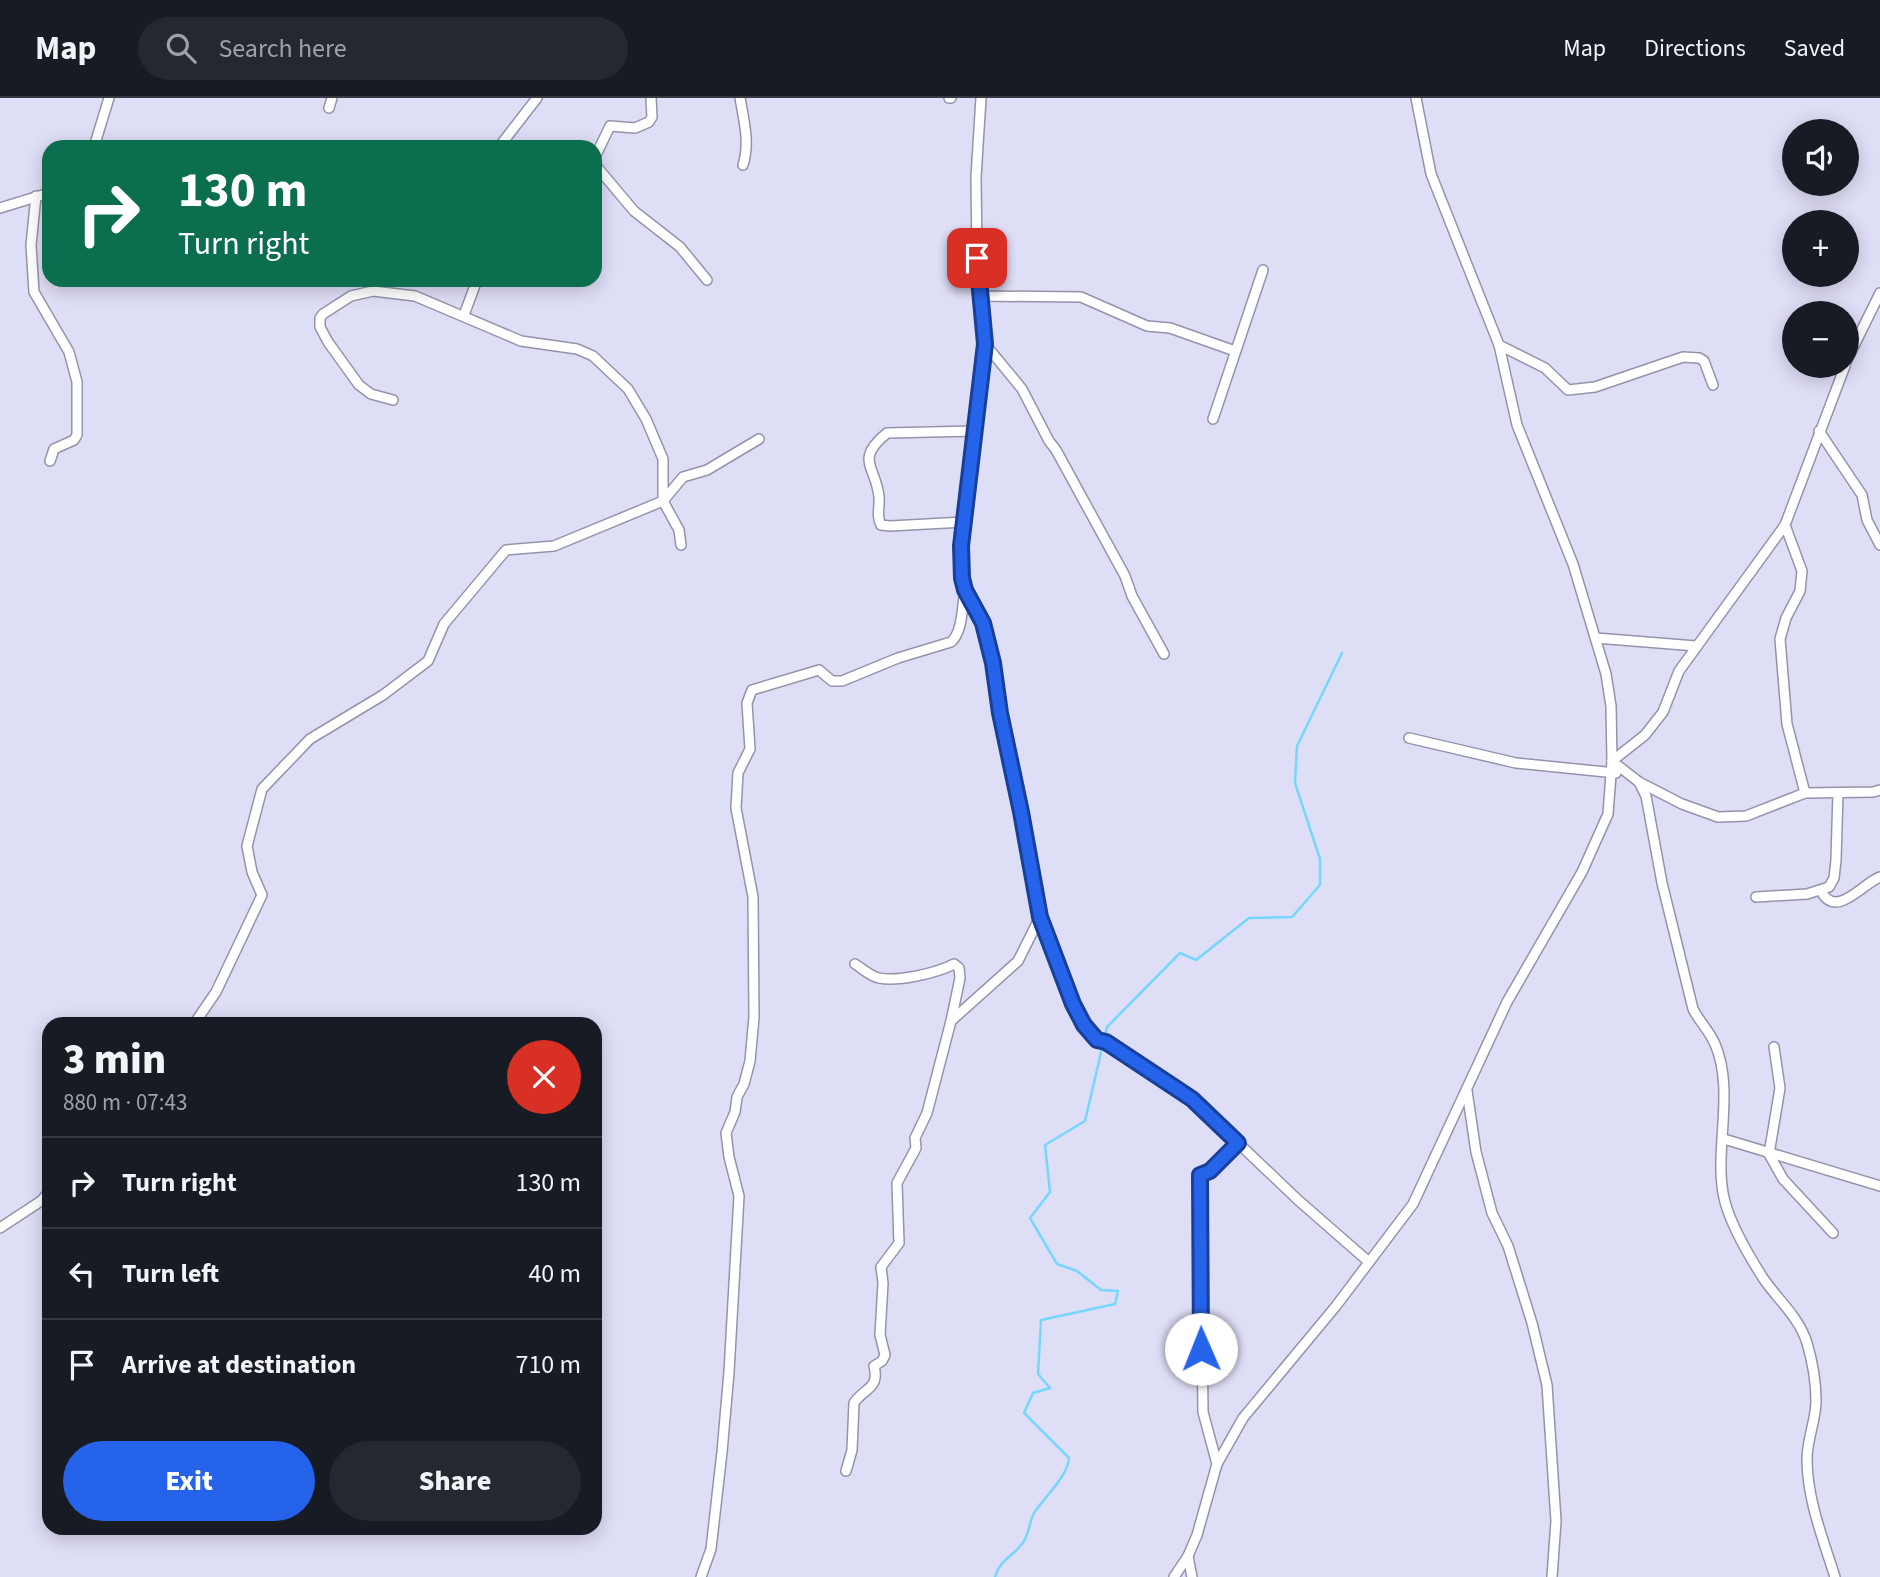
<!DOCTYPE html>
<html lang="en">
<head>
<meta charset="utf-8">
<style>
  :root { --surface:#171b24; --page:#242831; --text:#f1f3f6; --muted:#9ea1a6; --line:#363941; --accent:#2563eb }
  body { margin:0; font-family:"Source Sans 3",sans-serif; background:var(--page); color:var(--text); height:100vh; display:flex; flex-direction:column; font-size:26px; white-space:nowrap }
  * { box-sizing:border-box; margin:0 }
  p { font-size:23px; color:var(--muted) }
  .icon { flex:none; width:38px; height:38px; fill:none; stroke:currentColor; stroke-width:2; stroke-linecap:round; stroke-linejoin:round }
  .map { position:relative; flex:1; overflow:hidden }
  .details { position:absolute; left:42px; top:919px; width:560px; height:518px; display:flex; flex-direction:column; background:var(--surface); border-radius:21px; box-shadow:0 4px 18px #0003 }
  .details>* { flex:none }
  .banner { position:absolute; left:42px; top:42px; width:560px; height:147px; border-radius:21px; box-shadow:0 4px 18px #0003; background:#0b6e4f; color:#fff; overflow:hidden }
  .buttons { position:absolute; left:1782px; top:21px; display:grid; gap:14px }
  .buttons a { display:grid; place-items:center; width:77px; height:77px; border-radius:50%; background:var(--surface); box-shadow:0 4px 18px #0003; font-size:35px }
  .pin { position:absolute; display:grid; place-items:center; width:60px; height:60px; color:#fff; margin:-30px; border-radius:14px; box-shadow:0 4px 10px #0006 }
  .me { position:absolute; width:77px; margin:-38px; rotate:359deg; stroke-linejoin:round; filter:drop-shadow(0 0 5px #0008) }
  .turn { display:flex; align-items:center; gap:24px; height:147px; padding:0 21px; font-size:32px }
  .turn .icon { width:91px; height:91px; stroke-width:2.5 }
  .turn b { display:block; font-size:49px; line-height:60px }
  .round { display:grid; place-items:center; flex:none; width:74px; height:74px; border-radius:37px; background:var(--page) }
  .headline { display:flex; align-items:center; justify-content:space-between; height:119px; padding:0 21px }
  h1 { font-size:42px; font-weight:800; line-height:52px }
  .button { display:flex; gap:14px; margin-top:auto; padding:14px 21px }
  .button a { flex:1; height:80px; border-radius:42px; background:var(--accent); color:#fff; font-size:28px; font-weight:800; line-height:80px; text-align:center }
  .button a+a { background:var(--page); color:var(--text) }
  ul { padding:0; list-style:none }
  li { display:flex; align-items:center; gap:21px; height:91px; padding:0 21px; border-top:2px solid var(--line) }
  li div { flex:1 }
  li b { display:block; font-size:26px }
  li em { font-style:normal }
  header { display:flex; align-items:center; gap:42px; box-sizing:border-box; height:98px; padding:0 35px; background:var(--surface); border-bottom:2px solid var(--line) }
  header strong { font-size:33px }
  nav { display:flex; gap:38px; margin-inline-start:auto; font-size:24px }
  .search { width:490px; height:63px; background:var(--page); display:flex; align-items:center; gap:18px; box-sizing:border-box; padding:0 24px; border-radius:38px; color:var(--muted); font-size:26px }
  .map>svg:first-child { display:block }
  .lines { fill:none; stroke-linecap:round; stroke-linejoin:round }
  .stream { stroke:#76d6fd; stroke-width:2.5 }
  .street-casing { stroke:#9593ab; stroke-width:12 }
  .street { stroke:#fff; stroke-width:9 }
  .route-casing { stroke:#184099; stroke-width:18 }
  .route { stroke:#2563eb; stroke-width:12 }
</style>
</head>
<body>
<header>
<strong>Map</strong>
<div class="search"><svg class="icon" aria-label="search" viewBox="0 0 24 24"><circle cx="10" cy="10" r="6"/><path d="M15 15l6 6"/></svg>Search here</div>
<nav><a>Map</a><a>Directions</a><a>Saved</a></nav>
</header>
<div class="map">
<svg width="1880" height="1479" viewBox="0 0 1880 1479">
  <rect width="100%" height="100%" fill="#dfdef7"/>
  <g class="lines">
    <path class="stream" d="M995 1479C1000 1462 1012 1459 1022 1446 1029 1438 1029 1424 1034 1415 1045 1398 1067 1380 1069 1360L1024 1315 1033 1295 1050 1290 1038 1276 1041 1222 1115 1206 1118 1193 1101 1192 1077 1173 1057 1166 1030 1120 1050 1094 1045 1047 1085 1023 1107 929 1180 855 1196 862 1249 820 1292 819 1320 787V761L1295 685 1297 648 1342 555"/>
    <defs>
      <g id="street">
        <path d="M740 0C744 23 750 45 743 67"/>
        <polyline points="949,0 951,0"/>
        <polyline points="981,0 976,79 977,160 985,246 961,448 962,480 965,492 983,525 993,564 1000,615 1021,714 1040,819 1073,906 1085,927 1097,941 1106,944 1192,1001 1298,1102 1369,1164"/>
        <polyline points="329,10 332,0"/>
        <polyline points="94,49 109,0"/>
        <polyline points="499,49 537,0"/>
        <polyline points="595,59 610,28 635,30 649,24 652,19 651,0"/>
        <polyline points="595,63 597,69 634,113 680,149 707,182"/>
        <polyline points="36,98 31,147 34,194 69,254 77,284 77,337 74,342 54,351 50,363"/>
        <polyline points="0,110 49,95"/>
        <polyline points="980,198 1081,199 1147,228 1170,230 1235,253"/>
        <polyline points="464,217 477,182"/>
        <polyline points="985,246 1022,291 1049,343 1056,352 1125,478 1132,498 1164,556"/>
        <polyline points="1499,247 1545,270 1568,292 1595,289 1683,259 1699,260 1704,263 1713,287"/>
        <polyline points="1846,264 1880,195"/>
        <polyline points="393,302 371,296 359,287 328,244 320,229 320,220 323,216 351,198 373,193 415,198 521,243 577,251 593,258 628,291 646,321 663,361 663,403 679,432 681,447"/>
        <polyline points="1213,321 1263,172"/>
        <polyline points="1819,333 1862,397 1867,422 1880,447"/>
        <path d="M964 424 890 428 881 427C876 418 880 409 879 399 876 368 854 362 887 335L974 333"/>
        <polyline points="1785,427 1802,473 1800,493 1786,520 1780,541 1787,626 1805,695"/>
        <polyline points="1596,540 1696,548"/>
        <polyline points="1409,640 1516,665 1616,675"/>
        <path d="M1612 663 1639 684 1646 698 1662 785 1693 911C1699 923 1710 934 1715 946 1736 995 1712 1056 1725 1104 1732 1130 1749 1158 1763 1180 1778 1202 1799 1219 1807 1245 1812 1262 1816 1285 1816 1303 1816 1322 1807 1341 1807 1361 1807 1401 1823 1441 1835 1479"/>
        <polyline points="1612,663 1645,637 1663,614 1679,573 1785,427 1845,268"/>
        <polyline points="1639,684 1682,706 1718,719 1746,718 1805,695 1873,694 1880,692"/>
        <path d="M1821 793C1836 822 1863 785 1880 779"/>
        <polyline points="1756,799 1807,796 1829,789 1834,780 1836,762 1838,695"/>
        <path d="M855 866C863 871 870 878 879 880 898 884 937 875 954 866L959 870 960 880 951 923"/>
        <polyline points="194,926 216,894 262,797 252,774 247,748 262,691 310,641 383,597 428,563 444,526 506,452 554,448 663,403 683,379 707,372 759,341"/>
        <polyline points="1774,949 1780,990 1769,1056 1783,1081 1833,1135"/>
        <polyline points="1467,993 1476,1054 1492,1115 1508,1148 1532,1225 1547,1287 1556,1423 1552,1479"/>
        <polyline points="1724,1041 1880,1088"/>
        <polyline points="0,1130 41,1103 49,1094"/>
        <polyline points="1217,1366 1203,1314 1200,1077 1210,1073 1238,1046"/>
        <path d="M846 1373 852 1352 854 1305C864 1290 880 1291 874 1268L882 1263 885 1257 880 1237 883 1185 881 1169 899 1145 897 1085 916 1050 915 1040 927 1015 951 923 1018 863 1040 819"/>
        <polyline points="1188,1458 1192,1479"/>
        <path d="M701 1479 711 1451 722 1354 729 1274 739 1098 729 1059 726 1035 735 1014 737 999 744 986 750 963 754 919 753 799 736 710 738 675 750 651 747 605 752 592 819 572 832 583H842L898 560 951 544C963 534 962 507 965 492"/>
        <polyline points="1174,1479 1188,1458 1197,1437 1217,1366 1243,1320 1336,1208 1413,1106 1507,904 1582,774 1608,716 1612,663 1611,608 1606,576 1573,466 1517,327 1499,247 1431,76 1416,0"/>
      </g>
    </defs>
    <use href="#street" class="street-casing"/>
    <use href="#street" class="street"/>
  </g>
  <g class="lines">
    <defs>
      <polyline id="route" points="977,160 985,246 961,448 962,480 965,492 983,525 993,565 1000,615 1021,714 1040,819 1073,906 1084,927 1097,942 1106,944 1192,1001 1238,1045 1210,1073 1200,1077 1201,1251"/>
    </defs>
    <use href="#route" class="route-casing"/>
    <use href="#route" class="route"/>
  </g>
</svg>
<div class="buttons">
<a><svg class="icon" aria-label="sound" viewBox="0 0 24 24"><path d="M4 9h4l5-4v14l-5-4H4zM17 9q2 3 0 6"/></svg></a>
<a>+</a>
<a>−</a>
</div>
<div class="pin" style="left:977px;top:160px;background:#d93025"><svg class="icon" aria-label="arrive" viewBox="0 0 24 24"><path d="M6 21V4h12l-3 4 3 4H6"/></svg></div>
<svg class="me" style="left:1201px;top:1251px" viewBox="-20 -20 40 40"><circle r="19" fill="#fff"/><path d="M0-13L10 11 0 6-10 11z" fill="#2563eb"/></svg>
<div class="banner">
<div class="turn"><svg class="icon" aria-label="right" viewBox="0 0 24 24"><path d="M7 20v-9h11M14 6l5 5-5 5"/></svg><div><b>130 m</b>Turn right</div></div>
</div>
<section class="details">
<div class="headline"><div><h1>3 min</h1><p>880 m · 07:43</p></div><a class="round" style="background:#d93025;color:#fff"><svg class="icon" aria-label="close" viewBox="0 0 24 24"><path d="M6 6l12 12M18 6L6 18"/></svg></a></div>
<ul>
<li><svg class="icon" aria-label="right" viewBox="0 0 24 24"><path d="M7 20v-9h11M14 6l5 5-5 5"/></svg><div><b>Turn right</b></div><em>130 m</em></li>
<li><svg class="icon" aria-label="left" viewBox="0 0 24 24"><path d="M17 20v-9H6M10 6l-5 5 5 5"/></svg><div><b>Turn left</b></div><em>40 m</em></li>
<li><svg class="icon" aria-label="arrive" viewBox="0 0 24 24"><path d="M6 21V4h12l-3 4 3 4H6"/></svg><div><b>Arrive at destination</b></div><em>710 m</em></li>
</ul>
<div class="button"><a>Exit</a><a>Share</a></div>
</section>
</div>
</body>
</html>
